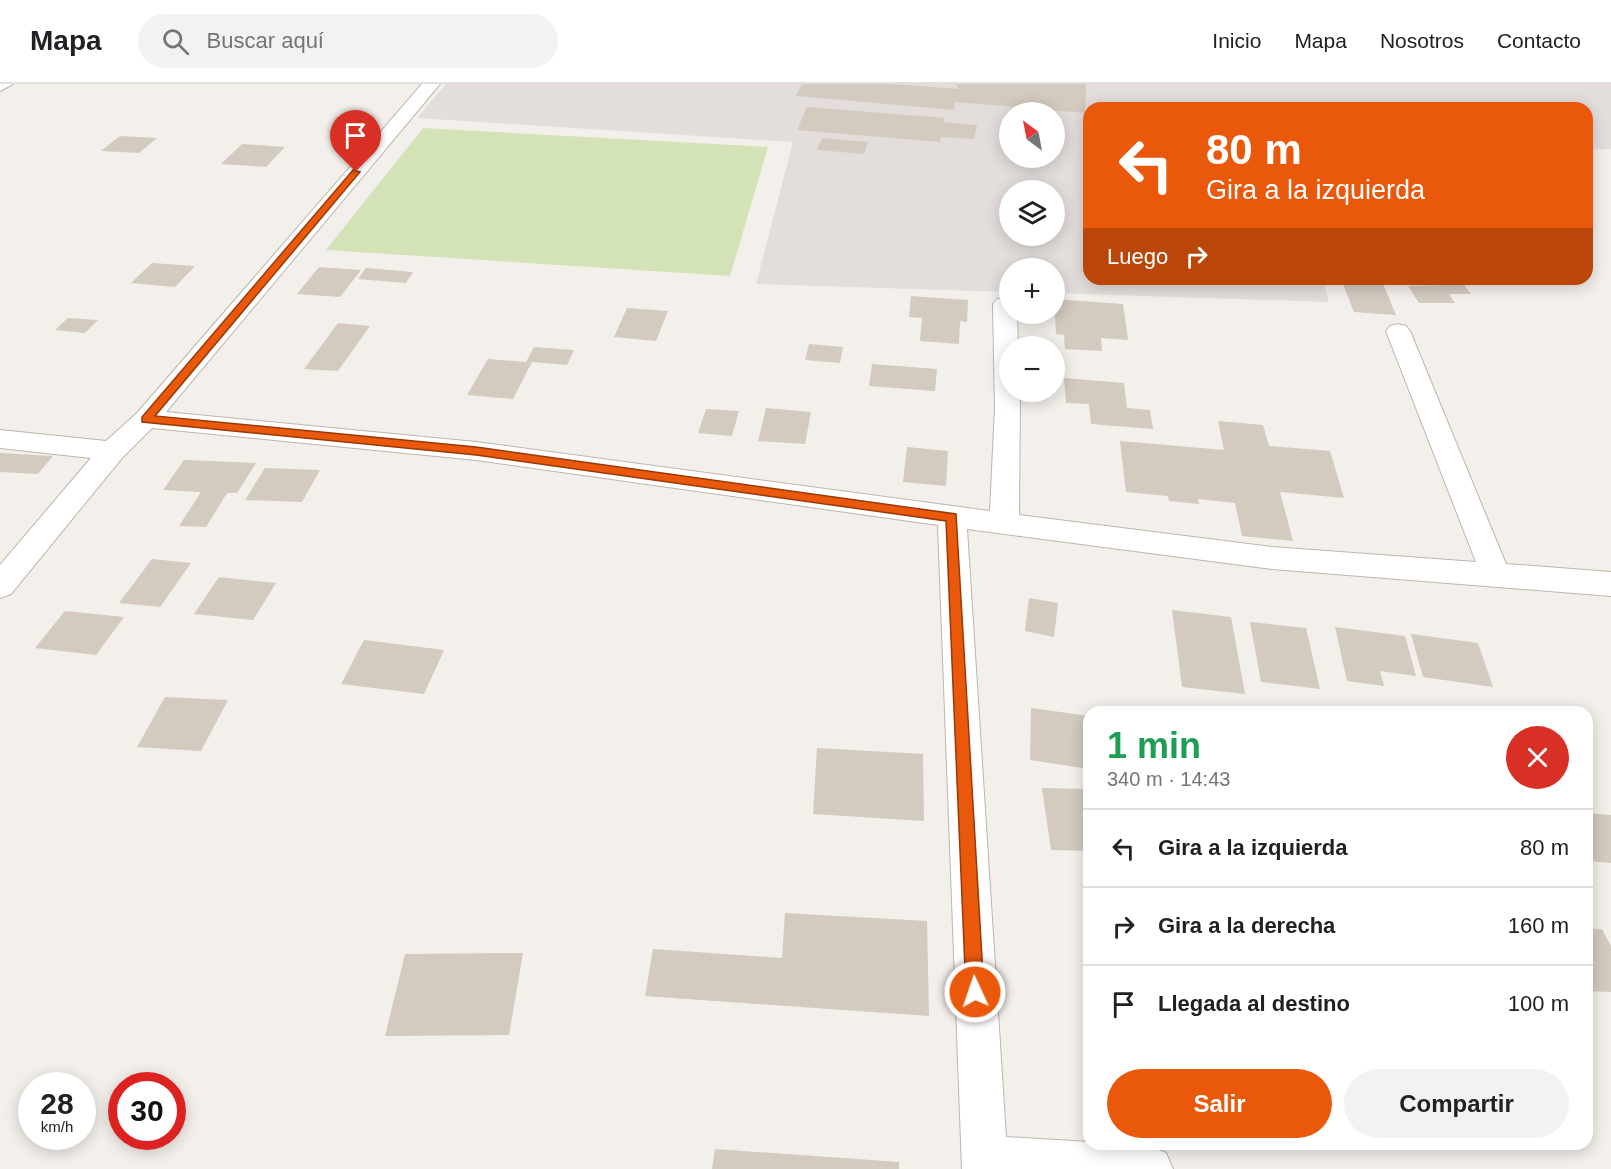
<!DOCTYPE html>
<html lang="es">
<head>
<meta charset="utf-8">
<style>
  :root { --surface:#fff; --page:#f2f2f2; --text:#202124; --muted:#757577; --line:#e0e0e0; --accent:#ea580c }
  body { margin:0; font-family:Arial,sans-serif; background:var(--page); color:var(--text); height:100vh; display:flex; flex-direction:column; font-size:22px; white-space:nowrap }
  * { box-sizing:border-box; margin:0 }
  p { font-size:20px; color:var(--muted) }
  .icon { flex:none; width:33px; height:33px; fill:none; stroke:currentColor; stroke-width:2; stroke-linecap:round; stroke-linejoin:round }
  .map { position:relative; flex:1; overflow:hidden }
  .side { position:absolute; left:1083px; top:622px; width:510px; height:444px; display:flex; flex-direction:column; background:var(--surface); border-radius:18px; box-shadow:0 3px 15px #0003 }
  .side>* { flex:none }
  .top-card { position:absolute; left:1083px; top:18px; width:510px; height:183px; border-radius:18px; box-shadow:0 3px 15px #0003; background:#ea580c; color:#fff; overflow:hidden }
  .needle { width:39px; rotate:328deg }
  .controls { position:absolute; left:999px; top:18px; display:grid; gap:12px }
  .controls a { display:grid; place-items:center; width:66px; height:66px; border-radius:50%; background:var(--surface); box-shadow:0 3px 15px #0003; font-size:30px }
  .speed { position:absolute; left:18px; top:988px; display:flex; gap:12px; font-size:30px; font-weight:700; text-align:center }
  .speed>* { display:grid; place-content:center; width:78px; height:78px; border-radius:50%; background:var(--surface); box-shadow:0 3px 15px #0003; line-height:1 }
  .speed small { font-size:15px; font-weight:400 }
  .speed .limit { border:9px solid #d22; background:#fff; color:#111 }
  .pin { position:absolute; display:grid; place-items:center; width:51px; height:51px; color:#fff; margin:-62px -26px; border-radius:50% 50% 50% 0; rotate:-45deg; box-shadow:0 0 6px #0007 }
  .pin .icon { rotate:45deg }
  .me { position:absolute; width:66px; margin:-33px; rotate:357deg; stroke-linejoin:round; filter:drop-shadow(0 0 4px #0008) }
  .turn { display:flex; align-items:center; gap:21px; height:126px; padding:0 24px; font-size:27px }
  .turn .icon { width:78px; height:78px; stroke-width:2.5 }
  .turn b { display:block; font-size:42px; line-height:51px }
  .then { display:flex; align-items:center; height:57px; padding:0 24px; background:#0003; gap:12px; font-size:22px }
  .round { display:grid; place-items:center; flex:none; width:63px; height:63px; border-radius:32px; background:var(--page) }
  .head { display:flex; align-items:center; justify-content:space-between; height:102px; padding:0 24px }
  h1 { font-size:36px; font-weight:700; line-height:45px; color:#1e9e55 }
  .cta { display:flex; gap:12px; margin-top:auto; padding:12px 24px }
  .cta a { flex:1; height:69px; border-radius:36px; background:var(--accent); color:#fff; font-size:24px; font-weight:700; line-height:69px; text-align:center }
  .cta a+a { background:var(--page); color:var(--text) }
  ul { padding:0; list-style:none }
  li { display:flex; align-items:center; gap:18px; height:78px; padding:0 24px; border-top:2px solid var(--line) }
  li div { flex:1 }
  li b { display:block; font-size:22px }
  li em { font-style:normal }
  header { display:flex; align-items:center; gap:36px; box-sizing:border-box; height:84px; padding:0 30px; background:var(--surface); border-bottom:2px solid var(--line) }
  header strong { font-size:28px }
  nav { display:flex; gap:33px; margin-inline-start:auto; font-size:21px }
  .search { width:420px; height:54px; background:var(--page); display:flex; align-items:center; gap:15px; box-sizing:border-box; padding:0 21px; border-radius:33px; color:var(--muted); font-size:22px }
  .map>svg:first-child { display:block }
  .industrial { fill:#e3dedb; fill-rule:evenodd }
  .green { fill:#d4e3b7 }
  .building { fill:#d3cac0 }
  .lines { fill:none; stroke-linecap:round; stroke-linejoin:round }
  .minor-casing { stroke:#beb6ad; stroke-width:2 }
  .minor { fill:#fff; fill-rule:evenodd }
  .route { fill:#ea580c; stroke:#983908; stroke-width:1.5 }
</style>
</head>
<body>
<header>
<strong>Mapa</strong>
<div class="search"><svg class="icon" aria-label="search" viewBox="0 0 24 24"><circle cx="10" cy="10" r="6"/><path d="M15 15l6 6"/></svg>Buscar aquí</div>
<nav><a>Inicio</a><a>Mapa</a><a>Nosotros</a><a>Contacto</a></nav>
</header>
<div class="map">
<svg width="1611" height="1085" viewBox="0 0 1611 1085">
  <rect width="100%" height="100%" fill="#f3efea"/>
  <path class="industrial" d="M446 0H1611V65L1587 66V24H1089V195H1323L1329 218 1055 209 1054 184H1010L1009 208 756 200 793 58 417 34ZM1010 28H1054V74H1010ZM1010 106H1054V152H1010Z"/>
  <polygon class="green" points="423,44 768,63 730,192 326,166"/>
  <g class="building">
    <polygon points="802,0 892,0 958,5 958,2 953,0 1086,0 1085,29 955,18 954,26 796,12"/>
    <polygon points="807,23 945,34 944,38 977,41 974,55 941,53 940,58 797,46"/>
    <polygon points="120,52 157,54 139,69 101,67"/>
    <polygon points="822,54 868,58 864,70 817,66"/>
    <polygon points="242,60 285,63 266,83 221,80"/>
    <polygon points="152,179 195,182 175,203 131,199"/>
    <polygon points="319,183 361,186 340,213 297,210"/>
    <polygon points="366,184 413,188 406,199 358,195"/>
    <polygon points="1341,195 1381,195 1396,231 1354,228"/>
    <polygon points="1442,201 1464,201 1471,210 1449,210 1455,219 1419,219 1408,202"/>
    <polygon points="911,212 968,216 967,238 960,237 959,260 920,257 922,234 909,233"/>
    <polygon points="1054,215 1123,220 1128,256 1101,254 1102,267 1065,265 1064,251 1056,250"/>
    <polygon points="627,224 668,227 656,257 614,253"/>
    <polygon points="68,234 98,236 85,249 55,246"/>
    <polygon points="338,239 370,242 338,287 304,285"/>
    <polygon points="809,260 843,263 840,279 805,276"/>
    <polygon points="534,263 574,266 567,281 532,278 513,315 467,311 488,275 526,278"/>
    <polygon points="872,280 937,285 935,307 869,302"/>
    <polygon points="1064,294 1124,299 1127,324 1150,326 1153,345 1091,340 1089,320 1066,319"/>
    <polygon points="766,324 811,328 805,360 758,357"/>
    <polygon points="706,325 739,327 732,352 698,349"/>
    <polygon points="1218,337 1263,341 1269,362 1330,367 1344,414 1280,408 1293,457 1242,452 1235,419 1198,415 1199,420 1169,417 1168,412 1126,408 1120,357 1224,366"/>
    <polygon points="907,363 948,367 946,402 903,398"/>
    <polygon points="0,369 53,372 38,390 0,388"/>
    <polygon points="184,376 256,379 237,409 227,409 206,443 179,442 201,408 163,406"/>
    <polygon points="265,384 320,386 302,418 245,416"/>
    <polygon points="152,475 191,479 160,523 119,519"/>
    <polygon points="219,493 276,499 253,536 194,530"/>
    <polygon points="1029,514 1058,519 1054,553 1025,547"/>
    <polygon points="1172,526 1231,533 1245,610 1182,603"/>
    <polygon points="65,527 124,533 96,571 35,564"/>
    <polygon points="1250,538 1306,544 1320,605 1261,598"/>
    <polygon points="1335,543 1405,552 1416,592 1380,587 1384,602 1347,597"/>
    <polygon points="1411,550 1478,559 1493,603 1423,593"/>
    <polygon points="364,556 444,566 424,610 341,600"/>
    <polygon points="165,613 228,616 201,667 137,663"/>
    <polygon points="1031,624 1089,632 1089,685 1030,676"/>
    <polygon points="817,664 923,670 924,737 813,730"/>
    <polygon points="1042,704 1089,705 1089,767 1051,766"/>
    <polygon points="1587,729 1611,731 1611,779 1587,777"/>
    <polygon points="785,829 927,837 929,932 645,912 653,865 782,874"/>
    <polygon points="1587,845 1602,845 1611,862 1611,908 1587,907"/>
    <polygon points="523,869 509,951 385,952 405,870"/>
    <polygon points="715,1065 899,1078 899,1085 712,1085"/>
  </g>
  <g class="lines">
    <defs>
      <g id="minor">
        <polygon points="0,0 13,0 0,7"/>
        <polygon points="422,0 440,0 166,328 476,358 990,427 995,324 993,220 997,215 1010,214 1010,230 1017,230 1018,262 1010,262 1010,308 1020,308 1019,431 1272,463 1476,478 1386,247 1390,242 1398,240 1406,242 1410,247 1506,480 1611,488 1611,512 1272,485 967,445 1006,1053 1089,1058 1089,1060 1150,1062 1166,1069 1173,1085 962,1085 938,441 476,376 152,344 122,374 11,510 0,514 0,481 91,374 0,364 0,346 106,357 137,329"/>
      </g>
    </defs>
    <use href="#minor" class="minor-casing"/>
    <use href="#minor" class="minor"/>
  </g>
  <polygon class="route" points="353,86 360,88 155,332 476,363 956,430 984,908 982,914 975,917 969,914 966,908 946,437 476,371 142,338 142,333"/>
</svg>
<div class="controls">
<a><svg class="needle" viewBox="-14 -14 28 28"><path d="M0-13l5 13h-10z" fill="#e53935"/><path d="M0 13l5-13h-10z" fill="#757577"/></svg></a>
<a><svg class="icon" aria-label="layers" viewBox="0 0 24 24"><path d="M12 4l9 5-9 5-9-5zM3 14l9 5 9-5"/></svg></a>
<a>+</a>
<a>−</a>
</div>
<div class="speed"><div>28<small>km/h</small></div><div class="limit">30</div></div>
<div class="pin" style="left:356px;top:88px;background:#d93025"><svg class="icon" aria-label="arrive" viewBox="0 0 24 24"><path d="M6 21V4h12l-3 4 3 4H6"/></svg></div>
<svg class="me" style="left:975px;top:908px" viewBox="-20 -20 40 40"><circle r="17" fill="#ea580c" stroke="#fff" stroke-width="3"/><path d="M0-11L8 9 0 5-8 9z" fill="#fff"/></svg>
<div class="top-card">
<div class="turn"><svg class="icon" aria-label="left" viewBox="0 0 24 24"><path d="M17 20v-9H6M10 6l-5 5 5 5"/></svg><div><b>80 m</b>Gira a la izquierda</div></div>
<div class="then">Luego<svg class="icon" aria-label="right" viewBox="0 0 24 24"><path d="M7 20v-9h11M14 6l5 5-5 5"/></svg></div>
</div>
<section class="side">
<div class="head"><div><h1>1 min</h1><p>340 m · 14:43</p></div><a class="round" style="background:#d93025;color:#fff"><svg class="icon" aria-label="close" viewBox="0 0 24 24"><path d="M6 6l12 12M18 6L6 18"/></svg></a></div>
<ul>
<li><svg class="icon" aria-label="left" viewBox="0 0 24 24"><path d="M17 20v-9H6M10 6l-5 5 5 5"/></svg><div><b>Gira a la izquierda</b></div><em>80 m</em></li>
<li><svg class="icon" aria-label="right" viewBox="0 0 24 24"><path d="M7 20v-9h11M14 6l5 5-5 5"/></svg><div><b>Gira a la derecha</b></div><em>160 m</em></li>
<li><svg class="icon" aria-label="arrive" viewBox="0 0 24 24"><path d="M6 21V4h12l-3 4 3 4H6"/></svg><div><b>Llegada al destino</b></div><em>100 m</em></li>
</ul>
<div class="cta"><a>Salir</a><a>Compartir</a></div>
</section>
</div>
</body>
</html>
